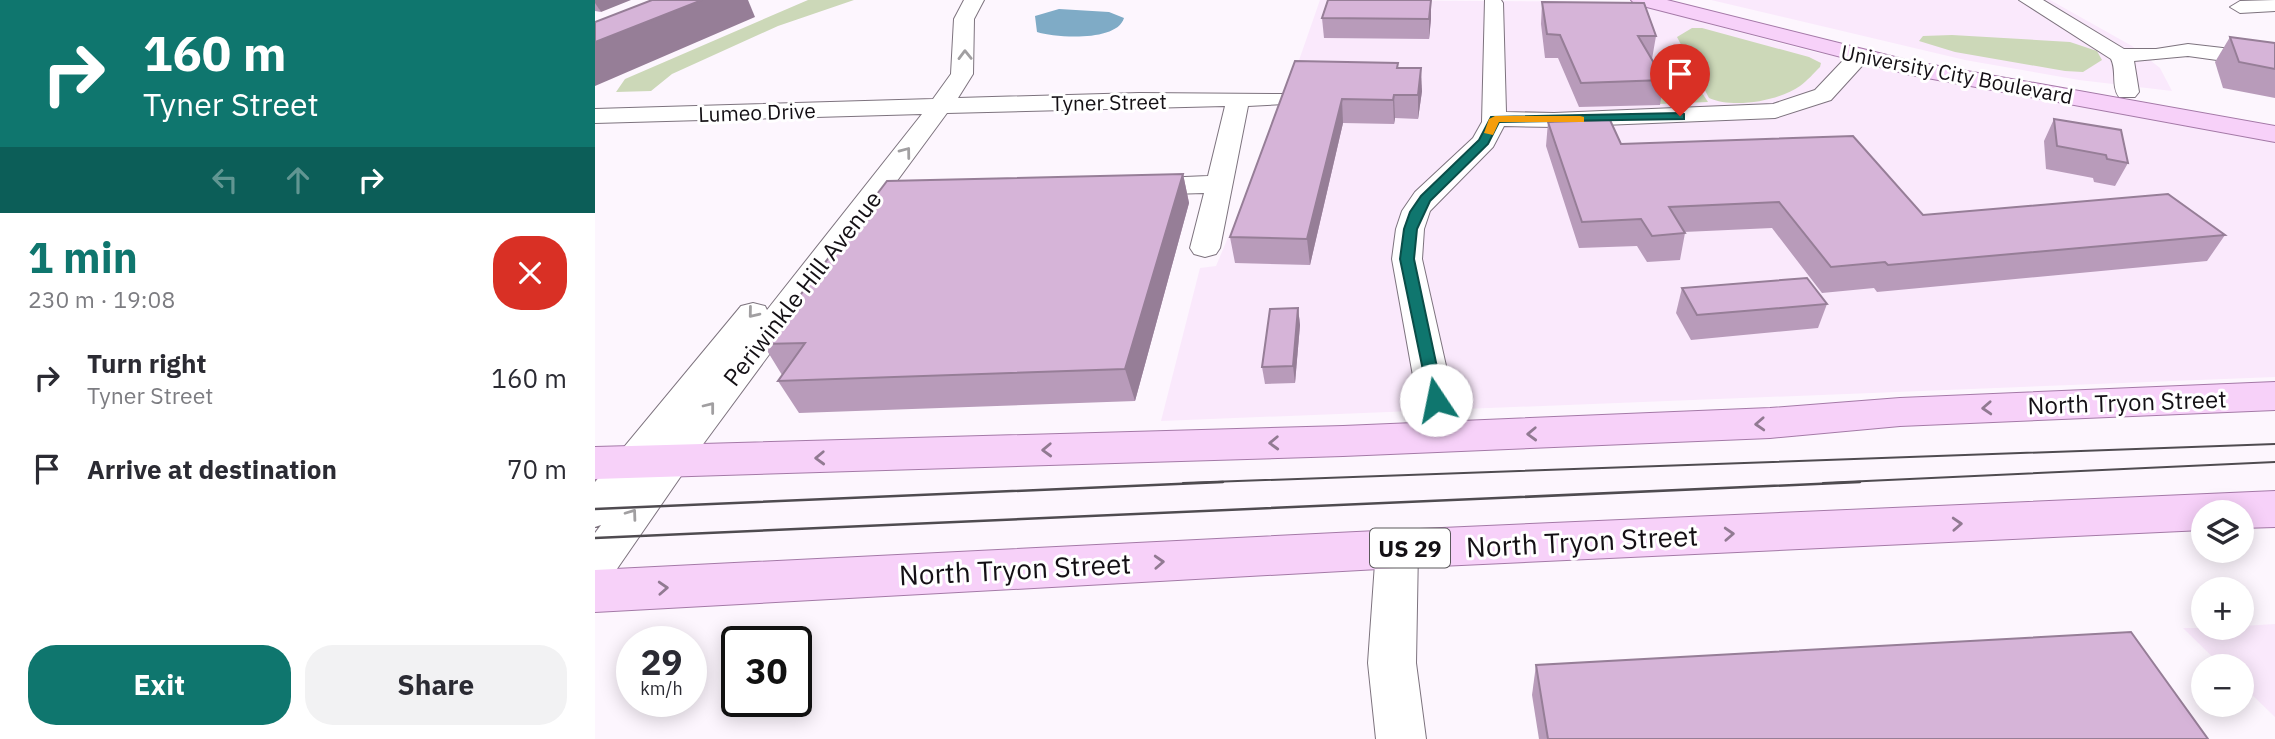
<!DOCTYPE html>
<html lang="en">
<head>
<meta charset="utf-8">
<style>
  :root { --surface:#fff; --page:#f2f2f3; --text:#2b2b33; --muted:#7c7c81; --accent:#0f766e }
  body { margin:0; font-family:"IBM Plex Sans",sans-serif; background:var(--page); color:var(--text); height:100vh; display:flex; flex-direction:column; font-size:26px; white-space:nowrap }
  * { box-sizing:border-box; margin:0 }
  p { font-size:23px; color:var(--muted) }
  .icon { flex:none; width:38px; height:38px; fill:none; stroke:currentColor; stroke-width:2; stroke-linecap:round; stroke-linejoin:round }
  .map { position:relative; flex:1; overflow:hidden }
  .panel { display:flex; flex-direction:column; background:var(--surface); width:595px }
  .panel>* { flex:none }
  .guide { background:#0f766e; color:#fff; overflow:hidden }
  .buttons { position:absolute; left:1596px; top:500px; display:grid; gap:14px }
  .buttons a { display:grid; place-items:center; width:63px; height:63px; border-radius:50%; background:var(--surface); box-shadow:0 4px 18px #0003; font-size:35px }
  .speed { position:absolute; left:21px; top:626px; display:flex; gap:14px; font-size:35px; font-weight:700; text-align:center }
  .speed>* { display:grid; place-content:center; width:91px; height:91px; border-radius:50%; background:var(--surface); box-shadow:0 4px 18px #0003; line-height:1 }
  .speed small { font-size:18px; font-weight:400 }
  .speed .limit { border:4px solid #111; border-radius:10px; background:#fff; color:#111 }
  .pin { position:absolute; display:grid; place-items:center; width:60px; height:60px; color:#fff; margin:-72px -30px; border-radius:50% 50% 50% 0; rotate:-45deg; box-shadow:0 0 7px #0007 }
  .pin .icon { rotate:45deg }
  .me { position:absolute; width:77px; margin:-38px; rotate:349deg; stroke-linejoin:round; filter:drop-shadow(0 0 5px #0008) }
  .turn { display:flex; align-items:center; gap:24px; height:147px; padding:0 28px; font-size:32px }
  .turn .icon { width:91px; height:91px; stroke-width:2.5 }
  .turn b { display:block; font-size:49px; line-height:60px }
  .lanes { display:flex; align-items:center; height:66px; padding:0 28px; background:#0003; justify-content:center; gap:35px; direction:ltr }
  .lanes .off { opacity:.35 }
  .round { display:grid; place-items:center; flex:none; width:74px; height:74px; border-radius:28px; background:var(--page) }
  .headline { display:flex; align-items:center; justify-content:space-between; height:119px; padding:0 28px }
  h1 { font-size:42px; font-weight:800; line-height:52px; color:var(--accent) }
  .action { display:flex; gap:14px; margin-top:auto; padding:14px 28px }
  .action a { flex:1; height:80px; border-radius:28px; background:var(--accent); color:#fff; font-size:28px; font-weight:800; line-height:80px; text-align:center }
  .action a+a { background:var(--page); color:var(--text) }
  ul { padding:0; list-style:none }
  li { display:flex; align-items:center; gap:21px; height:91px; padding:0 28px }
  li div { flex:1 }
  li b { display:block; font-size:26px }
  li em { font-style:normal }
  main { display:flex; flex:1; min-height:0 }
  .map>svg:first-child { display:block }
  .built { fill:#fae9fc }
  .green { fill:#ccd8b8 }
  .water { fill:#7fabc6 }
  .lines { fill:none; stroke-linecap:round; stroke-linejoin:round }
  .minor-casing { stroke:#7d737e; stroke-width:2 }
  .major-casing { stroke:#a479a7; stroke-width:2 }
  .minor { fill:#fff; fill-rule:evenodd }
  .major { fill:#f7d1f9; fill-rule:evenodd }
  .tram-far1 { stroke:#4f4b50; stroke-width:2 }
  .tram { stroke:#4f4b50; stroke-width:2.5 }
  .wall { fill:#b89bba }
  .shaded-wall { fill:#967e97 }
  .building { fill:#d6b4d8; stroke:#967e97; stroke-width:2 }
  .oneway { stroke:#a19fa1 }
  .oneway2 { stroke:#917a92 }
  .route { fill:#0f766e; stroke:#0a4d48; stroke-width:2 }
  .slow { fill:#f59e0b }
  .labels { text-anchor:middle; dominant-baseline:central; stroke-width:6; stroke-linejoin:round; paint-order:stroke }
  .far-street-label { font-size:21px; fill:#141015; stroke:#fff }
  .shield { fill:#fff; stroke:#5a585b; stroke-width:2 }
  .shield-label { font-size:23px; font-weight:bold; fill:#141015 }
  .street-label { font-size:24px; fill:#141015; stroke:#fff }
  .near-street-label { font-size:28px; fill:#141015; stroke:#fff }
</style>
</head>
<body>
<main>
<section class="panel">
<div class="guide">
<div class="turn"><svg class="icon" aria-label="right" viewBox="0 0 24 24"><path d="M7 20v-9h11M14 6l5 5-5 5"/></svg><div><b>160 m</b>Tyner Street</div></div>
<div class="lanes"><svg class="icon off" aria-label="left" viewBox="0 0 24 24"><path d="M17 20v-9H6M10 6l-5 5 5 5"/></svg><svg class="icon off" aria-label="ahead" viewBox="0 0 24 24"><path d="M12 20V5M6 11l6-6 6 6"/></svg><svg class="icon" aria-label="right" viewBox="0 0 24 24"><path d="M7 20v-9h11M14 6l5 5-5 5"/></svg></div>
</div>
<div class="headline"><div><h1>1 min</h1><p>230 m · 19:08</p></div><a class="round" style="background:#d93025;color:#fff"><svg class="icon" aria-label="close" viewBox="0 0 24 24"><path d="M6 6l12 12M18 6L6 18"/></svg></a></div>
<ul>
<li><svg class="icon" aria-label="right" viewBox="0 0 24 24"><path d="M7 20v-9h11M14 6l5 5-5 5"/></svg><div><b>Turn right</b><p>Tyner Street</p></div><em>160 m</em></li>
<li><svg class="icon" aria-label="arrive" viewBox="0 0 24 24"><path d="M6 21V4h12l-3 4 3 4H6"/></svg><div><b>Arrive at destination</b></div><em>70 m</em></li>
</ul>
<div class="action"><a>Exit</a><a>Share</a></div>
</section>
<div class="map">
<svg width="1680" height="739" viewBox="0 0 1680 739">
  <rect width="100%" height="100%" fill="#fdf6fe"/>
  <g class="built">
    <polygon points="725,0 1043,2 1113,24 1223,53 1680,138 1680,377 566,421 605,268 621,266 687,109"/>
    <polygon points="1116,0 1455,0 1537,46 1565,68 1577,91 1484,80 1370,60"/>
    <polygon points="1680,624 1680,717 1647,685 1647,667 1628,667 1588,628 1647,628 1647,626"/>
  </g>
  <g class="green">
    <polygon points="213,0 259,0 183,26 77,74 56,91 21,92 30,79"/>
    <path d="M1097 28H1107L1214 57 1226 63 1225 67C1219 73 1212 81 1205 86 1183 101 1139 109 1114 98L1082 37Z"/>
    <polygon points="1357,35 1475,42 1502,51 1507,60 1488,72 1470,71 1360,52 1324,41 1328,36"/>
    <polygon points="1094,73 1113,102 1064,104 1048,74"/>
  </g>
  <path class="water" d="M464 9 514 12 529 18C522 42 461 38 442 32L440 16Z"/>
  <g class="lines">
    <defs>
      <g id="minor">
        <polygon points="369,0 389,0 379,19 378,74 363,98 544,93 690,94 694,99 690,104 653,106 625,248 621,254 610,257 599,254 595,248 609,193 543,195 533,193 529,187 533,181 543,179 613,176 630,106 352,113 106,447 15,579 0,584 0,533 6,525 0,527 0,482 146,306 158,303 170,306 172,310 327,114 0,123 0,109 338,99 356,74 359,19"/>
        <polygon points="890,0 906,0 908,3 911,112 959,113 1178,104 1220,90 1257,51 1273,51 1276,56 1236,100 1180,118 959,127 909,126 898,147 835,211 829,229 827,259 867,437 861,447 848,451 835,447 829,437 797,259 801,229 807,211 820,192 878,138 887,122"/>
        <path d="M1424 0H1448L1529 49H1561L1593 44 1680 54V68L1593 56 1539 61 1544 92 1540 97H1524C1516 86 1522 71 1516 59Z"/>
        <polygon points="1680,0 1680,11 1645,13 1635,7 1645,1"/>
        <polygon points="802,532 817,537 823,549 821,663 831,739 781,739 773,663 781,549 787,537"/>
      </g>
      <g id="major">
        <polygon points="1036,0 1072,0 1316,61 1680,126 1680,142 1316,75 1040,4"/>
        <polygon points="1680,382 1680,410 1305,426 1175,438 748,456 0,479 0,447 748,426 1175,408 1305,398"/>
        <polygon points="1680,491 1680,527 1647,528 1647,513 1608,513 1608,530 802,568 0,612 0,570 802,530"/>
      </g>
    </defs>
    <use href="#minor" class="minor-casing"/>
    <use href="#major" class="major-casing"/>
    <use href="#minor" class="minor"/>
    <use href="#major" class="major"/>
    <g class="tram-far1">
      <polyline points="588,483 1680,444"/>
      <polyline points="1228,483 1680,462"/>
    </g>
    <g class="tram">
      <polyline points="0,509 628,482"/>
      <polyline points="0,538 1265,482"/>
    </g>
  </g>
  <g class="wall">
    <polygon points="0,0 6,12 0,11"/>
    <polygon points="947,2 1061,36 1057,59 1069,80 1065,105 984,107 963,58 950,58 946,24"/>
    <polygon points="727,18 836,19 834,39 729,38"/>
    <polygon points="1635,37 1680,43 1680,98 1628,88 1620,62"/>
    <polygon points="700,61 827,91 823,119 800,118 799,124 748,123 715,265 640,263 635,237"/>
    <polygon points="1459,119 1533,163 1520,186 1499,182 1498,178 1451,169 1449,141"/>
    <polygon points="953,122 1026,144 1328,215 1630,235 1612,261 1282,292 1279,288 1227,293 1177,228 1089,232 1090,233 1085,260 1052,262 1042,246 984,248 951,146"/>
    <polygon points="588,174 594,203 540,401 204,413 183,381 187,375 168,344"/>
    <polygon points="1087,288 1232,304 1223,328 1096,340 1081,313"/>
    <polygon points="703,308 705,325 700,383 670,384 667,367"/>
    <polygon points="941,665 1613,739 944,739 937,695"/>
  </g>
  <g class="shaded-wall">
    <polygon points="0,0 36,0 6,12 0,3"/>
    <polygon points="107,0 153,0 160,17 0,86 0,42"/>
    <polygon points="836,0 836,19 834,39 834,19"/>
    <polygon points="826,68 827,91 823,119 823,95"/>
    <polygon points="799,95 800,118 799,124 798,100"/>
    <polygon points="747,99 748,123 715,265 712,239"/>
    <polygon points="588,174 594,203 540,401 530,369"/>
    <polygon points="703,308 705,325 700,383 698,366"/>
  </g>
  <g class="building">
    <polygon points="57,0 107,0 0,42 0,22"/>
    <polygon points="733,0 836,0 834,19 727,18"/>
    <polygon points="947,2 1049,3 1061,36 1043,36 1069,80 986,83 965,35 952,34"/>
    <polygon points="1635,37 1680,43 1680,69 1644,62"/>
    <polygon points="700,61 803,63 802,68 826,68 823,95 799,95 798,100 747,99 712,239 635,237"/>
    <polygon points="1459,119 1526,130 1533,163 1512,159 1511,155 1462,146"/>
    <polygon points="1015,120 1026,144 1258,136 1328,215 1573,194 1630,235 1293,265 1290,262 1236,267 1184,202 1074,207 1090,233 1057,236 1046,219 987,222 953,122"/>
    <polygon points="588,174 530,369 183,381 210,343 168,344 292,181"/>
    <polygon points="1212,278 1232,304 1102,315 1087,288"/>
    <polygon points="703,308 698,366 667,367 675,309"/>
    <polygon points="1536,632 1613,739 953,739 941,665"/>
  </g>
  <defs><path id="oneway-chevron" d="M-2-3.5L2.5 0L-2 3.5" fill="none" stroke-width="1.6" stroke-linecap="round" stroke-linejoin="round" transform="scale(1.75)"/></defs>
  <g class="oneway">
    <use href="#oneway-chevron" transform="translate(370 55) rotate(-91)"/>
    <use href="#oneway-chevron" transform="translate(311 152) rotate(-53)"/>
    <use href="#oneway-chevron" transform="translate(158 313) rotate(129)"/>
    <use href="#oneway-chevron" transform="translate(115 407) rotate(-52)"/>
    <use href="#oneway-chevron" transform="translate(37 514) rotate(-54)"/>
  </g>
  <g class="oneway2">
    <use href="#oneway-chevron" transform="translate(1392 408) rotate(177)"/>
    <use href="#oneway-chevron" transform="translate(1165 424) rotate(177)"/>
    <use href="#oneway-chevron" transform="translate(937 434) rotate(178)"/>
    <use href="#oneway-chevron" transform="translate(679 443) rotate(178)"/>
    <use href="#oneway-chevron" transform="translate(452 450) rotate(178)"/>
    <use href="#oneway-chevron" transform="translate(225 458) rotate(178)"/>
    <use href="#oneway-chevron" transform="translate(1362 524) rotate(-3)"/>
    <use href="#oneway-chevron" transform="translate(1134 534) rotate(-3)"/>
    <use href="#oneway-chevron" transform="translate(564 562) rotate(-3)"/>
    <use href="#oneway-chevron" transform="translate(68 588) rotate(-3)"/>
  </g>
  <polygon class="route" points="1085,113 1089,114 1089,119 904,122 893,144 835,201 822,229 819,259 849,400 841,406 835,404 805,259 809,229 815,212 826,196 884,140 896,117"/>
  <polygon class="slow" points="985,116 989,117 989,122 904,122 898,135 889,133 894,119 900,116"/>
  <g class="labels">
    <g class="far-street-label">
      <text transform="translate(1362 74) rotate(11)">University City Boulevard</text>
      <text transform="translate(514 102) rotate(-1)">Tyner Street</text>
      <text transform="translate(162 112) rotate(-2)">Lumeo Drive</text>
    </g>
    <rect class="shield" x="775" y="528.5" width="80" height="39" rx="5"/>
    <g class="shield-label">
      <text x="815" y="548">US 29</text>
    </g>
    <g class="street-label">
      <text transform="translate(207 288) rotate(-52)">Periwinkle Hill Avenue</text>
      <text transform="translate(1532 402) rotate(-2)">North Tryon Street</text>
    </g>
    <g class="near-street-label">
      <text transform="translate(987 541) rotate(-3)">North Tryon Street</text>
      <text transform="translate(420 569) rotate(-3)">North Tryon Street</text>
    </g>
  </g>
</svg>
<div class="buttons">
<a><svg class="icon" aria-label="layers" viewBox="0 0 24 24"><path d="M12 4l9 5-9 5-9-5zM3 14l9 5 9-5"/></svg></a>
<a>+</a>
<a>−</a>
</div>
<div class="speed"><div>29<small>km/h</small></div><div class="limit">30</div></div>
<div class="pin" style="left:1085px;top:116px;background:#d93025"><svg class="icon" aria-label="arrive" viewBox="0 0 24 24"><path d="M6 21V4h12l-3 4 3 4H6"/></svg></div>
<svg class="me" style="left:841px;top:400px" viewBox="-20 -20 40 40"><circle r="19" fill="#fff"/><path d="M0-13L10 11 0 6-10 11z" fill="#0f766e"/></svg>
</div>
</main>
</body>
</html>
